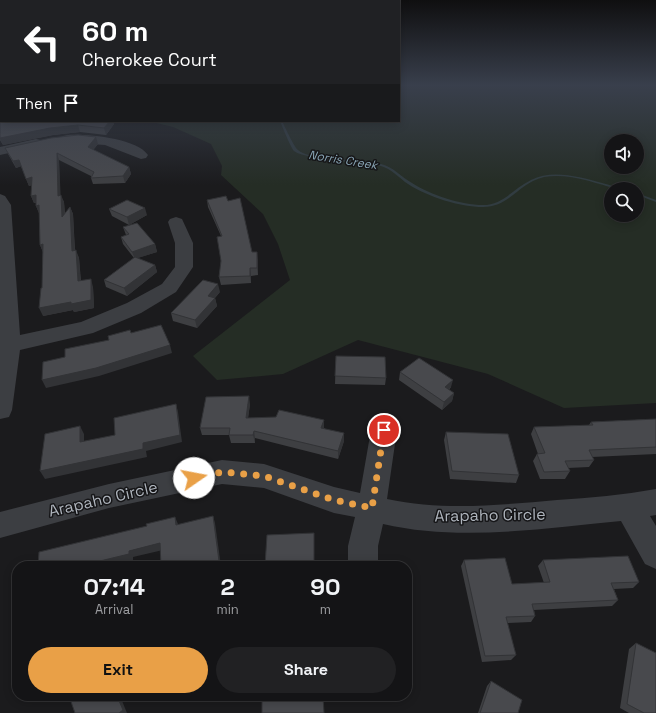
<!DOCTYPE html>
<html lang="en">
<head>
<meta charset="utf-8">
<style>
  :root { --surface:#141416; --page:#212123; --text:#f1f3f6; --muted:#9d9ea1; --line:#333335; --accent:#e9a047 }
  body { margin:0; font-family:"Space Grotesk",sans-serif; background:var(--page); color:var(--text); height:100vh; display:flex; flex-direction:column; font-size:15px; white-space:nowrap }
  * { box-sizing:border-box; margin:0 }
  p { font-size:13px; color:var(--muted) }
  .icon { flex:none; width:22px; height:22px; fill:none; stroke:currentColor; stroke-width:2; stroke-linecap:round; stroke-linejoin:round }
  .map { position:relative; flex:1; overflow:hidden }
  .drawer { position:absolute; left:12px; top:561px; width:400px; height:140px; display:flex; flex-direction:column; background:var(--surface); border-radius:16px; box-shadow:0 2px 10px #0003,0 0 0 1px var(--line) }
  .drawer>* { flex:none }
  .top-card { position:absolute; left:0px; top:0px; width:400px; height:122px; box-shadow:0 2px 10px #0003,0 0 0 1px var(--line); background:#202124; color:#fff; overflow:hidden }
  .buttons { position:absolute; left:604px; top:134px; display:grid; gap:8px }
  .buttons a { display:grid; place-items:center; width:40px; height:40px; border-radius:50%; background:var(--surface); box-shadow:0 2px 10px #0003,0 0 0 1px var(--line); font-size:20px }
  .pin { position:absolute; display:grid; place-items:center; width:34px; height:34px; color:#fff; margin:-17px; border:2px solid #fff; border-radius:50%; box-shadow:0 1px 4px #0007 }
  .me { position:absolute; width:44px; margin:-22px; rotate:78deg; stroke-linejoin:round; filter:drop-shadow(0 0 3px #0008) }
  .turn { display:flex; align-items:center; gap:14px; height:84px; padding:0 16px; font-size:18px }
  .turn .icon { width:52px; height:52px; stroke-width:2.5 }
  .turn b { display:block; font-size:28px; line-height:34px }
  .then { display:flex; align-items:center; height:38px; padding:0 16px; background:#0003; gap:8px; font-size:15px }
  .eta { display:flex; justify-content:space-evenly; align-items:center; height:68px; text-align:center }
  .eta b { font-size:24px; font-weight:700; line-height:28px }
  .primary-button { display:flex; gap:8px; margin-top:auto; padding:8px 16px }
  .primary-button a { flex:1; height:46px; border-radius:24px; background:var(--accent); color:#111; font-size:16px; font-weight:700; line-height:46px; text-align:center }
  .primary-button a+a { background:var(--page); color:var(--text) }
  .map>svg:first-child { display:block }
  .green { fill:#252d25; fill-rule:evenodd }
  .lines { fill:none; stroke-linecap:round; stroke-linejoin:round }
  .stream { fill:#313c41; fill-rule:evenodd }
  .minor { fill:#3c3e42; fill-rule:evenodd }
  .wall { fill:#3e3f42 }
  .shaded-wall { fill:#323336 }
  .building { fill:#48494d; stroke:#323336 }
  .route { stroke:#e9a047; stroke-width:7; stroke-dasharray:0 12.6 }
  .labels { text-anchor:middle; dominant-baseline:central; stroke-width:3; stroke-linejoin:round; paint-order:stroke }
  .far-water-label { font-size:12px; font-style:italic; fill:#88a4b4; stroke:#161618 }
  .near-street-label { font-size:16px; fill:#aeb4bc; stroke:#161618 }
</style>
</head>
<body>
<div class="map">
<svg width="656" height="713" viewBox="0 0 656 713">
  <rect width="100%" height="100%" fill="#1b1b1d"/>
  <path class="green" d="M399 86H656V403L564 408 488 374 358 340 283 374 217 380 193 356 290 280 278 244 263 214 221 175 222 166 211 144 173 127 148 121H399ZM611 141H637V167H611ZM611 189H637V215H611Z"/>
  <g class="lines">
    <g class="stream">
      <path d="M280 121H282C285 127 294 147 298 150 304 155 313 156 321 157 341 161 361 159 381 164 394 167 401 177 412 183 431 195 461 205 483 205 503 205 514 188 531 180 552 169 580 177 602 183 608 185 616 186 622 189H616C592 182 557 169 533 181 515 190 506 207 483 207 460 207 428 197 408 184 399 178 392 169 381 166 357 160 332 163 308 156 304 155 298 154 294 151 291 148 282 126 280 121Z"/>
      <polygon points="637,193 656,200 656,202 637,195"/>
    </g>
    <g class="minor">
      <path d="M68 135C87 134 136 138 148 155L146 158 141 159 105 145 63 142 61 139 63 136Z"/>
      <polygon points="36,139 41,140 43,143 41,146 0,155 0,147"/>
      <polygon points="0,194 5,196 11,205 20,335 81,322 127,303 162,284 175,267 175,243 168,222 170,219 176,217 182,219 193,243 193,267 176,292 141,313 93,333 20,350 12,410 9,417 0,419"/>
      <path d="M384 420 393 423 397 430 387 499C443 511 500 505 557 500 590 498 623 495 656 489V515L650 516 656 526V569L645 564 621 521C543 528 461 542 383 524L378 546V566H348V546L355 517 334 513 264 488 222 484 109 508 0 538V512L109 484 222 460 264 464 334 487 360 493 371 430 375 423Z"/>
    </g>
  </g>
  <g class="wall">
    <polygon points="0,99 1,121 113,121 114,124 106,135 80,132 53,135 3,145 0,140"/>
    <polygon points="98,144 93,150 129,167 131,174 125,183 93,184 91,178 91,176 59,160 60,195 64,202 65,214 70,207 73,214 75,250 79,258 81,281 93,287 94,308 74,312 73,310 43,316 42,288 43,252 40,245 39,213 36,206 36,203 34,203 31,196 32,185 29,186 21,166 16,168 8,154 5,148"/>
    <polygon points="207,200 258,260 258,275 251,276 251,283 221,285 219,277 221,261 221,236 208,207"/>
    <polygon points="109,209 147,215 129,225 112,216"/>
    <polygon points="123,227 155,244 157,252 137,258 155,265 157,272 127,296 106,287 104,280 134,258 123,244 121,237 126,235"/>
    <polygon points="220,292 215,298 217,306 197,328 173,321 171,313"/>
    <polygon points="336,356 386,378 385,385 335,384"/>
    <polygon points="400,372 451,387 449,390 454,393 452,401 442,410 399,380"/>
    <polygon points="250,404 248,418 324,428 344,441 338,459 255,438 255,443 231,443 229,435 202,435 200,428"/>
    <polygon points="656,419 656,454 592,457 594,460 589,467 568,468 570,471 565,479 540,479 533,461 537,454 538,454 531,434 534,427 589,425 591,422"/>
    <polygon points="446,432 519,475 516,483 450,479 444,440"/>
    <polygon points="464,560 512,584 544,583 538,566 543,560 639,582 633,588 614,589 618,600 612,606 534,610 535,616 531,622 507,623 516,655 511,660 482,662 461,566"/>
    <polygon points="636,643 656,713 629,713 620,708 629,649"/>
    <polygon points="491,681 518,713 478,713 487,686"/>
  </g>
  <g class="shaded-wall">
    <polygon points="110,121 113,121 114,124 106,135 104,128"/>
    <polygon points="78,125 80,132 53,135 3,145 0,139 0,138 50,128"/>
    <polygon points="96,137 98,144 90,154 88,147"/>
    <polygon points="57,153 59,160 61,203 58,196"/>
    <polygon points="19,160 22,166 16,168 13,161"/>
    <polygon points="129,167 131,174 125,183 123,176"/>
    <polygon points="32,177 35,184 29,186 26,179"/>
    <polygon points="36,195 39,202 34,203 31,196"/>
    <polygon points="61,195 64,202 65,224 62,217"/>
    <polygon points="39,205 42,212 39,213 36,206"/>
    <polygon points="70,207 73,214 75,258 72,251"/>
    <polygon points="145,208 147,215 129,225 127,217"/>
    <polygon points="43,244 43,252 40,245"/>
    <polygon points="155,244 157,252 135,259 132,252"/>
    <polygon points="76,250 79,258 81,289 78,281"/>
    <polygon points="257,252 258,260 258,275 257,268"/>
    <polygon points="155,265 157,272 127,296 124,288"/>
    <polygon points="250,268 251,276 251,283 250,276"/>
    <polygon points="91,279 93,287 94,308 74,312 73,310 43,316 39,308"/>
    <polygon points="218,284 220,292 209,304 208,296"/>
    <polygon points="215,298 217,306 197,328 195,320"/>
    <polygon points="170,345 172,353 99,376 46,388 42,380"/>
    <polygon points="453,380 451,387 443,395 445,387"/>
    <polygon points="454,393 452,401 442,410 444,402"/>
    <polygon points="249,396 250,404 247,425 246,418"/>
    <polygon points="176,404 178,412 182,442 146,451 147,457 45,479 40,471 143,443"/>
    <polygon points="324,420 324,428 321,428"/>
    <polygon points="80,426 84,434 84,450 80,442"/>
    <polygon points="254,431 255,438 255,443 253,435"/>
    <polygon points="344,433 344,441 338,459 338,451"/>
    <polygon points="213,516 215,523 221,566 200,566"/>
    <polygon points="175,517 178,524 179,532 176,525"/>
    <polygon points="160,543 163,550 133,557 133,560 110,566 100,566 100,561 129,551"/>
    <polygon points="117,696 120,696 127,713 119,713"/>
  </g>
  <g class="building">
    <polygon points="0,99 1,100 1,121 110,121 104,128 78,125 50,128 0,138"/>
    <polygon points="78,135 96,137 88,147 129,167 123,176 91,178 94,172 57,153 58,196 61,195 62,217 70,207 72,251 76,250 78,281 91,279 91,300 71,304 71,302 39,308 41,288 42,288 43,244 40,245 39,205 36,206 36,195 31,196 32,177 26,179 19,160 13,161 5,148 51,138"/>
    <polygon points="226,196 228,201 240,198 252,252 257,252 257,268 250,268 250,276 219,277 221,261 217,237 222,236 207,200"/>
    <polygon points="127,200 145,208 127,217 109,209"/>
    <polygon points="137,223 155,244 132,252 121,237 129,234 123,227"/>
    <polygon points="135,257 155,265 124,288 104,280"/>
    <polygon points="203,280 218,284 208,296 215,298 195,320 171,313"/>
    <polygon points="161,325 170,345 96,368 42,380 43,362 65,357 65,349 109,340 108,336 130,330 131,333"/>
    <polygon points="336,356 385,357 386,378 335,376"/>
    <polygon points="419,358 453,380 445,387 454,393 444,402 400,372"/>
    <polygon points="249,396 246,418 276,417 279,410 324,420 321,428 344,433 338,451 254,431 253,435 229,435 230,428 200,428 206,397"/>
    <polygon points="176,404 180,435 143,443 143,449 40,471 45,434 80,426 80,442 115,435 114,418"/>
    <polygon points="656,419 656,447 589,450 594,460 565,461 570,471 544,472 537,454 545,453 534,427 593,425 591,422"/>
    <polygon points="446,432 508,434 519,475 452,471"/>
    <polygon points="213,516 219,561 200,566 161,566 160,543 129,551 129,554 100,561 100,566 38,566 39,552 147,526 146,524 175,517 176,525"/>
    <polygon points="314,533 314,566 265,566 267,535"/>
    <polygon points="628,556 639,582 611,583 618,600 532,604 535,616 506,617 516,655 485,656 464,560 505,558 512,584 550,582 543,560"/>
    <polygon points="636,643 656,653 656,713 644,713 627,704"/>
    <polygon points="491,681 522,700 518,713 480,713"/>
    <polygon points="69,696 117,696 123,710 119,713 75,713"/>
    <polygon points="262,696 323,696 324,713 262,713"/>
  </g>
  <linearGradient id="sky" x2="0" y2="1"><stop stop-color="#0f0f10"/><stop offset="0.46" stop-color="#393f4c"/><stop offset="1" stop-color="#393f4c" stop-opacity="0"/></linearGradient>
  <rect width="656" height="185" fill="url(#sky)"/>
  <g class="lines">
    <polyline class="route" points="194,478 222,472 264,476 334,500 372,508 384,430"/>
  </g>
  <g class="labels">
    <g class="far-water-label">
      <text transform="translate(343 160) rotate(9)">Norris Creek</text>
    </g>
    <g class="near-street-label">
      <text transform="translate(103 499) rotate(-13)">Arapaho Circle</text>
      <text transform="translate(490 515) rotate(-1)">Arapaho Circle</text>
    </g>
  </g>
</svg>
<div class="buttons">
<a><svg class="icon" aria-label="sound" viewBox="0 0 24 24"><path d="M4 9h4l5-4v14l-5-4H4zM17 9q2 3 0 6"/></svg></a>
<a><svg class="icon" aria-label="search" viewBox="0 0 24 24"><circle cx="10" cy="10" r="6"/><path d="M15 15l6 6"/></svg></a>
</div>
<div class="pin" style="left:384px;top:430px;background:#d93025"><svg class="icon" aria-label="arrive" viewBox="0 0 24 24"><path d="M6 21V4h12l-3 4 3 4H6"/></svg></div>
<svg class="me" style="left:194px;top:478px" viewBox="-20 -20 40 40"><circle r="19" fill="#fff"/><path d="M0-13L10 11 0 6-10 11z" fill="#e9a047"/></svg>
<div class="top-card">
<div class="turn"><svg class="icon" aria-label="left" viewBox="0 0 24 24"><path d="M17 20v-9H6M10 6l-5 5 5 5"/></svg><div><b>60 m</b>Cherokee Court</div></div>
<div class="then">Then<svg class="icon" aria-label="arrive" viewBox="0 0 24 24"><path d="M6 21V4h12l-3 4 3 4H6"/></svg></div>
</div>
<section class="drawer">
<div class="eta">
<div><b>07:14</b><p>Arrival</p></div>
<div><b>2</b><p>min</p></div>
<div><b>90</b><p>m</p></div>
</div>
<div class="primary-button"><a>Exit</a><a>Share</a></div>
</section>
</div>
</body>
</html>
